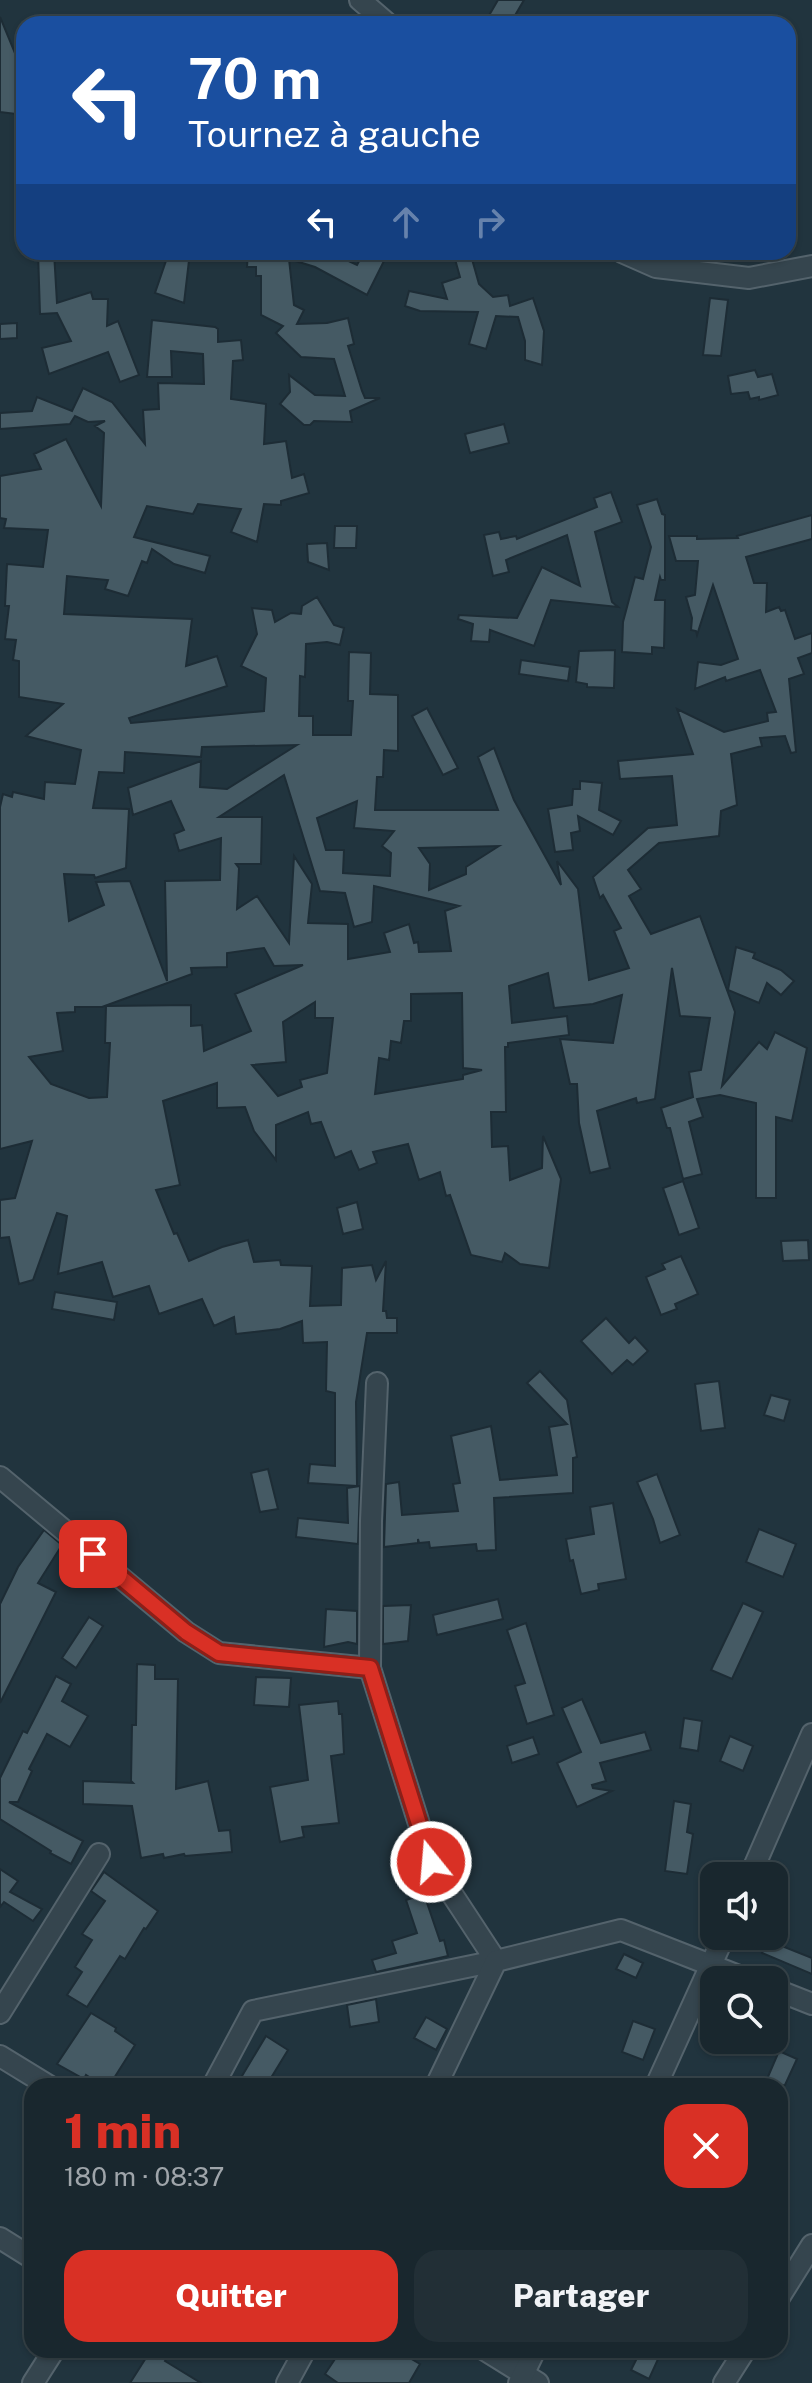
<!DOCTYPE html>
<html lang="fr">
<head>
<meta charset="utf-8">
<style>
  :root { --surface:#19272e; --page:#222f36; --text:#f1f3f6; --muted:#9fa5aa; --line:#37444a; --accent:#d93025 }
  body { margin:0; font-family:"Public Sans",sans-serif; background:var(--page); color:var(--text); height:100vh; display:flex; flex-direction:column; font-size:30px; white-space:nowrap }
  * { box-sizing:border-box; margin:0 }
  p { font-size:26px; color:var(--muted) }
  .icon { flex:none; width:44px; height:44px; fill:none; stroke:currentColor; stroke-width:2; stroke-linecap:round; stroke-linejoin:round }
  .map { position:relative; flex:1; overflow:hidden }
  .drawer { position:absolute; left:24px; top:2078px; width:764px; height:280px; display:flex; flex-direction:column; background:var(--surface); border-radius:24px; box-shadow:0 2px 6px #0004,0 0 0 2px var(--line) }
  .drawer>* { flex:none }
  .top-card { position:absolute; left:16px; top:16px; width:780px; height:244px; border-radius:24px; box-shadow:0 2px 6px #0004,0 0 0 2px var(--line); background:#1a4fa0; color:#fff; overflow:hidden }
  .controls { position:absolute; left:700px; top:1862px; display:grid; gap:16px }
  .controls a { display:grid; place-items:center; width:88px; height:88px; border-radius:16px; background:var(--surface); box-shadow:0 2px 6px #0004,0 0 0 2px var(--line); font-size:40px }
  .pin { position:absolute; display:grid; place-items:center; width:68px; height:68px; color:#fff; margin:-34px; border-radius:16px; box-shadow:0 4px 12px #0006 }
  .me { position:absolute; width:88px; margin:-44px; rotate:343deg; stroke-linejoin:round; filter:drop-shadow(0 0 6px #0008) }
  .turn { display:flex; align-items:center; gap:28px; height:168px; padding:0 40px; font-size:36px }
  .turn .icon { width:104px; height:104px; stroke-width:2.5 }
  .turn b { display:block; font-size:56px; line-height:68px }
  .lanes { display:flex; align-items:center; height:76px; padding:0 40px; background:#0003; justify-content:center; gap:40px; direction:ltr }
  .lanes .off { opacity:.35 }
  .round { display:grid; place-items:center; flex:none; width:84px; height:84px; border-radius:24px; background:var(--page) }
  .head { display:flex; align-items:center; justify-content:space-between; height:136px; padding:0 40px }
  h1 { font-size:48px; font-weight:800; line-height:60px; color:var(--accent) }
  .primary-button { display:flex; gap:16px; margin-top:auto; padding:16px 40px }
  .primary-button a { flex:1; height:92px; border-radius:24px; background:var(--accent); color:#fff; font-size:32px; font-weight:800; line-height:92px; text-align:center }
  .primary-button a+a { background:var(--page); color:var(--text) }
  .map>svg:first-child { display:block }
  .building { fill:#455a64; stroke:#1d2c35; stroke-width:2; fill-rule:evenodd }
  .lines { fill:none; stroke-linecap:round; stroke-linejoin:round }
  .minor-casing { stroke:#54636c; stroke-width:24 }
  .minor { stroke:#35454e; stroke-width:20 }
  .route-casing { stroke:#8d1f18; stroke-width:20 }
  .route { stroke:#d93025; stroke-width:14 }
</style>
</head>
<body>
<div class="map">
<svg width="812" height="2383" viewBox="0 0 812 2383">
  <rect width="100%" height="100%" fill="#21343e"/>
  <g class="building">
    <polygon points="498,0 524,0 510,24 484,24"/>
    <polygon points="0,17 22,70 16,114 0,112"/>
    <polygon points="38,252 54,252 57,303 91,292 93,299 108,299 107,326 118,321 139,375 120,382 108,352 49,374 42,348 71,341 57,313 40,314"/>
    <polygon points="169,252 190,252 184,303 155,293"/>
    <polygon points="248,252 329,252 357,265 364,252 371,252 385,259 367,295 315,267 289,259 294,305 304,310 297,324 327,323 348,318 354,344 348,346 362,391 365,398 380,398 350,411 352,422 314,421 310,425 304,425 280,404 290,392 289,375 315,395 345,396 334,359 301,357 276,333 283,326 261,315 261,276 256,276 256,267 247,267"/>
    <polygon points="453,252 470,252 479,284 493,297 508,295 510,306 533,298 544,331 542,365 525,360 525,341 518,317 496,316 486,349 469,344 478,312 420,311 405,306 409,291 447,299 442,283 460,277"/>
    <polygon points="710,298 728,300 721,356 703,355"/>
    <path d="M152 320 215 327 218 329V342L241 340 243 360 233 361 231 399 266 404 264 444 286 441 292 478 304 474 309 493 281 501V505L264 504 257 542 231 532 241 509 198 504 193 514 147 506 134 537 210 556 205 573 174 564 152 549 147 563 142 561 128 596 105 589 108 580 67 576 64 614 192 619 186 666 217 656 227 686 129 718 131 723 264 711 266 678 241 666 257 634 252 608 272 610 275 622 291 613 301 614 302 606 317 597 334 625 344 628 340 645 327 642 306 644 305 677 300 676 299 716H313V735H351L353 701H348L349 652 371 653 370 694 398 695V751L384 750 383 777H377L375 810H498L478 757 494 748 514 800 561 885 557 861 578 889 589 980 629 968 614 931 621 928 603 895 600 898 593 877 648 828 677 825 672 776 620 779 618 761 693 754 677 709 724 732 768 721 767 713 776 712 760 670 726 681 725 677 695 689 698 662 721 665 738 659 713 585 697 635 696 631 691 630 692 618 686 597 695 595 698 561H676L669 536H697V539L738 538 737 536 812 515V539L746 557 754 583H767L766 612 779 607 781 611 785 610 795 639 812 633V653L798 658 804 674 789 679 796 752 791 753 785 736 760 738 762 746 731 754 737 805 721 811 719 836 659 843 628 870 641 889 629 896 651 934 700 916 735 1012 722 1086 759 1042 767 1049 775 1032 807 1048 792 1121 776 1117V1198H756V1103L720 1095 697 1099 703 1117 689 1122 702 1174 683 1179 670 1128H667L661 1108 693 1097 689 1072 701 1070 710 1018 680 1016 672 968 655 1099 637 1103 636 1098 597 1111 610 1168 590 1173 579 1123 577 1084H570L560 1039 613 1043 622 995 593 1004 554 1008 548 973 509 986 512 1023 567 1016 569 1035 508 1043V1047H505L506 1112H491L492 1147 508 1146 510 1180 542 1168 543 1136 561 1179 549 1268 520 1264 505 1253 502 1262 471 1255 450 1195 446 1196 440 1172 419 1180 408 1144 373 1152 377 1163 359 1170 351 1151 335 1158 321 1122 311 1124 308 1112 276 1125V1160L254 1131 245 1107 217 1108V1083L163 1101 180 1185 156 1190 174 1234 177 1233 189 1261 222 1247 248 1240 254 1262 280 1260 281 1265 312 1266 310 1306 341 1305 342 1268 372 1265 376 1280 386 1261 383 1311H386L387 1318H397V1333H367L356 1402 357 1486 308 1483 310 1464 335 1466V1393L326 1391 327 1342 303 1343 302 1321 280 1329 236 1334 234 1317 214 1326 202 1299 159 1314 149 1286 113 1297 102 1262 58 1274 67 1216 57 1213 33 1280 19 1284 9 1237 0 1238V1200L15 1198 32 1141 0 1149V807L3 794 12 797 13 792 44 799 45 782 75 784 81 750 26 736 63 704 19 697V661L13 660 16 640 5 639 9 606H5L7 564 43 567 48 530 4 528 6 519 0 518V476L41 469 34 454 66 439 101 506 104 433 95 426 105 421 88 422 75 416 70 424 0 429V413L32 411 37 397 72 411 83 388 112 402 145 444 143 410 159 409 158 383 204 384 203 354 171 351 172 377H147ZM297 745 227 789 200 787 201 761 128 788 133 815 171 801 184 830 174 834 179 851 221 838 220 880 165 881 167 981 130 881 96 882 104 905 69 921 64 874 94 875 95 878 126 868 129 809 93 808 99 772 124 773 125 752 201 757 202 747ZM284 775 320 891 345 893 354 927 372 922 374 886 459 906 445 911 451 951 419 952 418 942 414 943 409 924 384 933 390 952 348 959V924L308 923 312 884 294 856 289 943 257 896 237 909 239 868 236 864H261L262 817H219ZM357 801 354 828 394 831 382 846 391 853 390 876 343 873 344 850H326L317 818ZM499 846 466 867V874L429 890 430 864 419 848ZM264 948 274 966 303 965 235 994 251 1031 204 1051 202 1025 191 1026V1005L106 1006 105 1043H110L107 1097 89 1098 51 1084 29 1057 63 1051 57 1013 75 1012V1007H102L192 974 191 968 227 967V953ZM462 993 463 1068 482 1070 463 1075V1079L375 1094 379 1058 389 1060 391 1041 401 1043 404 1021H411V994ZM315 1002V1018H333L327 1073 300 1080 302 1087 278 1096 252 1065 286 1062 283 1022Z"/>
    <polygon points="17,323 17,338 0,339 0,324"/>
    <polygon points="755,370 758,377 772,374 778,395 759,400 759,397 750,399 748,392 731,394 728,376"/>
    <polygon points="504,424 509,443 470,453 465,434"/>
    <polygon points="611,492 622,522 595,532 612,602 618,607 551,600 534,646 490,630 489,642 471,641 473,624 458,619 459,615 517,618 542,567 580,586 567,535 506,560 509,572 493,576 484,535 499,532 501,539 516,536 517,539 597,507 594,498"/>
    <polygon points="657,499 662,514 665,515 665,580 661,580 660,577 655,600 665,600 664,648 652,647 652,654 622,652 623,622 635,577 643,579 651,547 637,505"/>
    <polygon points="335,526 357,526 356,548 334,548"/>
    <polygon points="327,543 329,570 308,562 307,544"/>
    <polygon points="615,650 614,688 587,687 587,684 576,682 579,651"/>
    <polygon points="521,660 570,667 568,681 519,674"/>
    <polygon points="427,708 458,768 443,775 412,716"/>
    <polygon points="580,781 602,783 599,810 621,821 613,835 578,816 580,831 571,833 573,850 555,852 548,809 572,805 573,789 580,789"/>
    <polygon points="736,947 755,953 753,958 781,970 794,981 781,995 767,983 759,1003 728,990"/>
    <polygon points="683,1181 699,1228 679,1235 663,1188"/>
    <polygon points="357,1202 363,1229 343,1234 337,1208"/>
    <polygon points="808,1240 809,1260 783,1261 781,1241"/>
    <polygon points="681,1256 698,1294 675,1304 677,1309 661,1315 646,1277 665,1269 662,1264"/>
    <polygon points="55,1292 117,1302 114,1320 52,1309"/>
    <polygon points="606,1318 629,1343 635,1337 648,1351 633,1365 627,1360 612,1374 581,1341"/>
    <polygon points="540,1371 567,1400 577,1457 573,1458 573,1493 494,1498 496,1550 477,1551 476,1544 430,1548 429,1542 419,1543 418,1539 418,1543 384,1547 386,1484 399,1482 402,1515 458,1511 453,1484 460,1483 451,1436 491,1426 500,1480 557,1475 549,1427 567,1424 527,1383"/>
    <polygon points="719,1381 725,1428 701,1431 695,1384"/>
    <polygon points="771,1395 790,1400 784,1421 764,1415"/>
    <polygon points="268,1469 278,1509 260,1512 251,1473"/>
    <polygon points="657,1474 680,1535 660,1543 653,1519 637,1482"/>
    <polygon points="360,1486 358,1544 296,1537 298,1518 348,1523 347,1488"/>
    <polygon points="613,1503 626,1579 598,1584 599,1590 581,1594 573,1560 570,1561 566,1539 594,1534 590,1507"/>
    <polygon points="759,1529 796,1544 783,1577 746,1562"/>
    <polygon points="44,1530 62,1545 38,1583 56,1592 0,1703 0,1604 18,1567"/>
    <polygon points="498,1599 503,1619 437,1635 433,1615"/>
    <polygon points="743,1603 763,1612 732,1679 711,1670"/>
    <polygon points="411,1605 408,1641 383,1644 383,1606"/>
    <polygon points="326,1609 357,1611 357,1644 348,1642 324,1647"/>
    <polygon points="89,1617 103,1626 76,1668 62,1658"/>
    <polygon points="526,1623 554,1715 527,1724 515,1686 525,1683 507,1630"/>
    <polygon points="137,1664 155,1665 155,1679 178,1679 176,1789 208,1781 219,1831 230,1830 232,1852 185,1856 184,1854 164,1858 163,1854 141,1858 132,1806 83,1804 83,1781 133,1783 131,1781 132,1725 136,1725"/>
    <polygon points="56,1676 71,1684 62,1701 88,1716 70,1747 47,1734 29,1769 32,1771 18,1802 9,1802 83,1841 71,1864 50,1853 51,1851 0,1819 0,1778 23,1731 27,1733"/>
    <polygon points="256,1677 291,1678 289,1707 254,1705"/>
    <polygon points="582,1699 601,1743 645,1732 651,1750 600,1763 606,1781 592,1785 593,1788 612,1791 577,1807 557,1763 581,1752 562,1708"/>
    <polygon points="338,1701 339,1714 342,1714 344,1754 331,1756 339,1823 302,1827 304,1837 280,1842 270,1787 308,1780 299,1705"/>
    <polygon points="684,1718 702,1721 698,1751 680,1748"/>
    <polygon points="730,1736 753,1746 743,1771 720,1761"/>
    <polygon points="533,1737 539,1754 512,1763 507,1746"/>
    <polygon points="674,1801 691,1804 687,1832 693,1834 687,1874 665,1871"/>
    <polygon points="0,1869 18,1881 10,1892 42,1909 33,1921 4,1902 0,1907"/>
    <polygon points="104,1872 158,1911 146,1929 144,1928 125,1959 120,1956 87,2007 67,1995 82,1972 75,1967 92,1940 82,1934 105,1901 91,1891"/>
    <polygon points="424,1894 440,1941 444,1940 448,1956 376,1972 372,1960 396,1953 392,1941 417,1933 406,1900"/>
    <polygon points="767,1940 812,1958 812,1974 762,1953"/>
    <polygon points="624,1954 643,1963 636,1978 616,1969"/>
    <polygon points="376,1999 379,2022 350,2027 347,2005"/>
    <polygon points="91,2013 116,2028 115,2031 135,2045 109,2086 103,2086 86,2075 84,2079 57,2064"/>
    <polygon points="426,2017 447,2029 436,2050 414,2038"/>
    <polygon points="633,2021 655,2029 643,2060 622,2052"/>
    <polygon points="266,2036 288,2050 266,2086 236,2086"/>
    <polygon points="779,2051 797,2059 785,2085 764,2086"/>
    <polygon points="151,2350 172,2350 165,2361 201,2383 130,2383"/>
    <polygon points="341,2350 396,2350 420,2364 409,2383 338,2383 325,2374"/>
    <polygon points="641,2350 659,2357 649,2379 631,2370"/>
  </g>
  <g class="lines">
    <defs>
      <g id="minor">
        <polyline points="360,0 388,24"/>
        <polyline points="622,252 656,267 749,278 812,266"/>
        <polyline points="0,1477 186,1632 219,1653 370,1668"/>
        <polyline points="750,1876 812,1734"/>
        <polyline points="774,1989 812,2004"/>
        <polyline points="0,2013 99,1854"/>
        <polyline points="0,2056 49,2086"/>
        <polyline points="213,2086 253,2011 496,1961 431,1862 370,1668 371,1521 377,1383"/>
        <polyline points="436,2086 496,1961 621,1930 749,1980"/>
        <polyline points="656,2086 724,1936"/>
        <polyline points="0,2238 32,2258"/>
        <polyline points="780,2296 812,2245"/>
        <polyline points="485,2350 538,2383"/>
        <polyline points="33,2383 54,2350"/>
        <polyline points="287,2383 305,2350"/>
        <polyline points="519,2383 535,2350"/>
        <polyline points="724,2383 745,2350"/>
      </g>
    </defs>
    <use href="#minor" class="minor-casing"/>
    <use href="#minor" class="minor"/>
  </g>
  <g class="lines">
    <defs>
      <polyline id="route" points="93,1554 186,1632 219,1653 370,1668 431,1862"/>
    </defs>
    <use href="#route" class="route-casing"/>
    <use href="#route" class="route"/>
  </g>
</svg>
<div class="controls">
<a><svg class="icon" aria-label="sound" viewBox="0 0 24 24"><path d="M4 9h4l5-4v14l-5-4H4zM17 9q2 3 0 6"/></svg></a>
<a><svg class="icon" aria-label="search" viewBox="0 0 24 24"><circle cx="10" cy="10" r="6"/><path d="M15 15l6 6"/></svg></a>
</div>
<div class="pin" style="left:93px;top:1554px;background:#d93025"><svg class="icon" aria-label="arrive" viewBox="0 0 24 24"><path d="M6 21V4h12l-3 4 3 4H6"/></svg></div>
<svg class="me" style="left:431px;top:1862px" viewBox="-20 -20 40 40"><circle r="17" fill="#d93025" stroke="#fff" stroke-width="3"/><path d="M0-11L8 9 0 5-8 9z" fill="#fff"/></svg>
<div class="top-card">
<div class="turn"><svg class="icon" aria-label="left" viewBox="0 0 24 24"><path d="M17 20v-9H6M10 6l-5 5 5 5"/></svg><div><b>70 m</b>Tournez à gauche</div></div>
<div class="lanes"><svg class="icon" aria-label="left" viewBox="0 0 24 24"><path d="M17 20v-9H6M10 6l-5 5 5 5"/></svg><svg class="icon off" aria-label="ahead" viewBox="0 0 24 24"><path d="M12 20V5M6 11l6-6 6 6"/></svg><svg class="icon off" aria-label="right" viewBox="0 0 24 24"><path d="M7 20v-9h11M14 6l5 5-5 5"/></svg></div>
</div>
<section class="drawer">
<div class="head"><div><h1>1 min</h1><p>180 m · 08:37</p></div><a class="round" style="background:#d93025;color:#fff"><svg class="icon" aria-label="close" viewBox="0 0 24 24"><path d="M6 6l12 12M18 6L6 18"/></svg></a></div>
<div class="primary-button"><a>Quitter</a><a>Partager</a></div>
</section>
</div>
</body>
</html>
